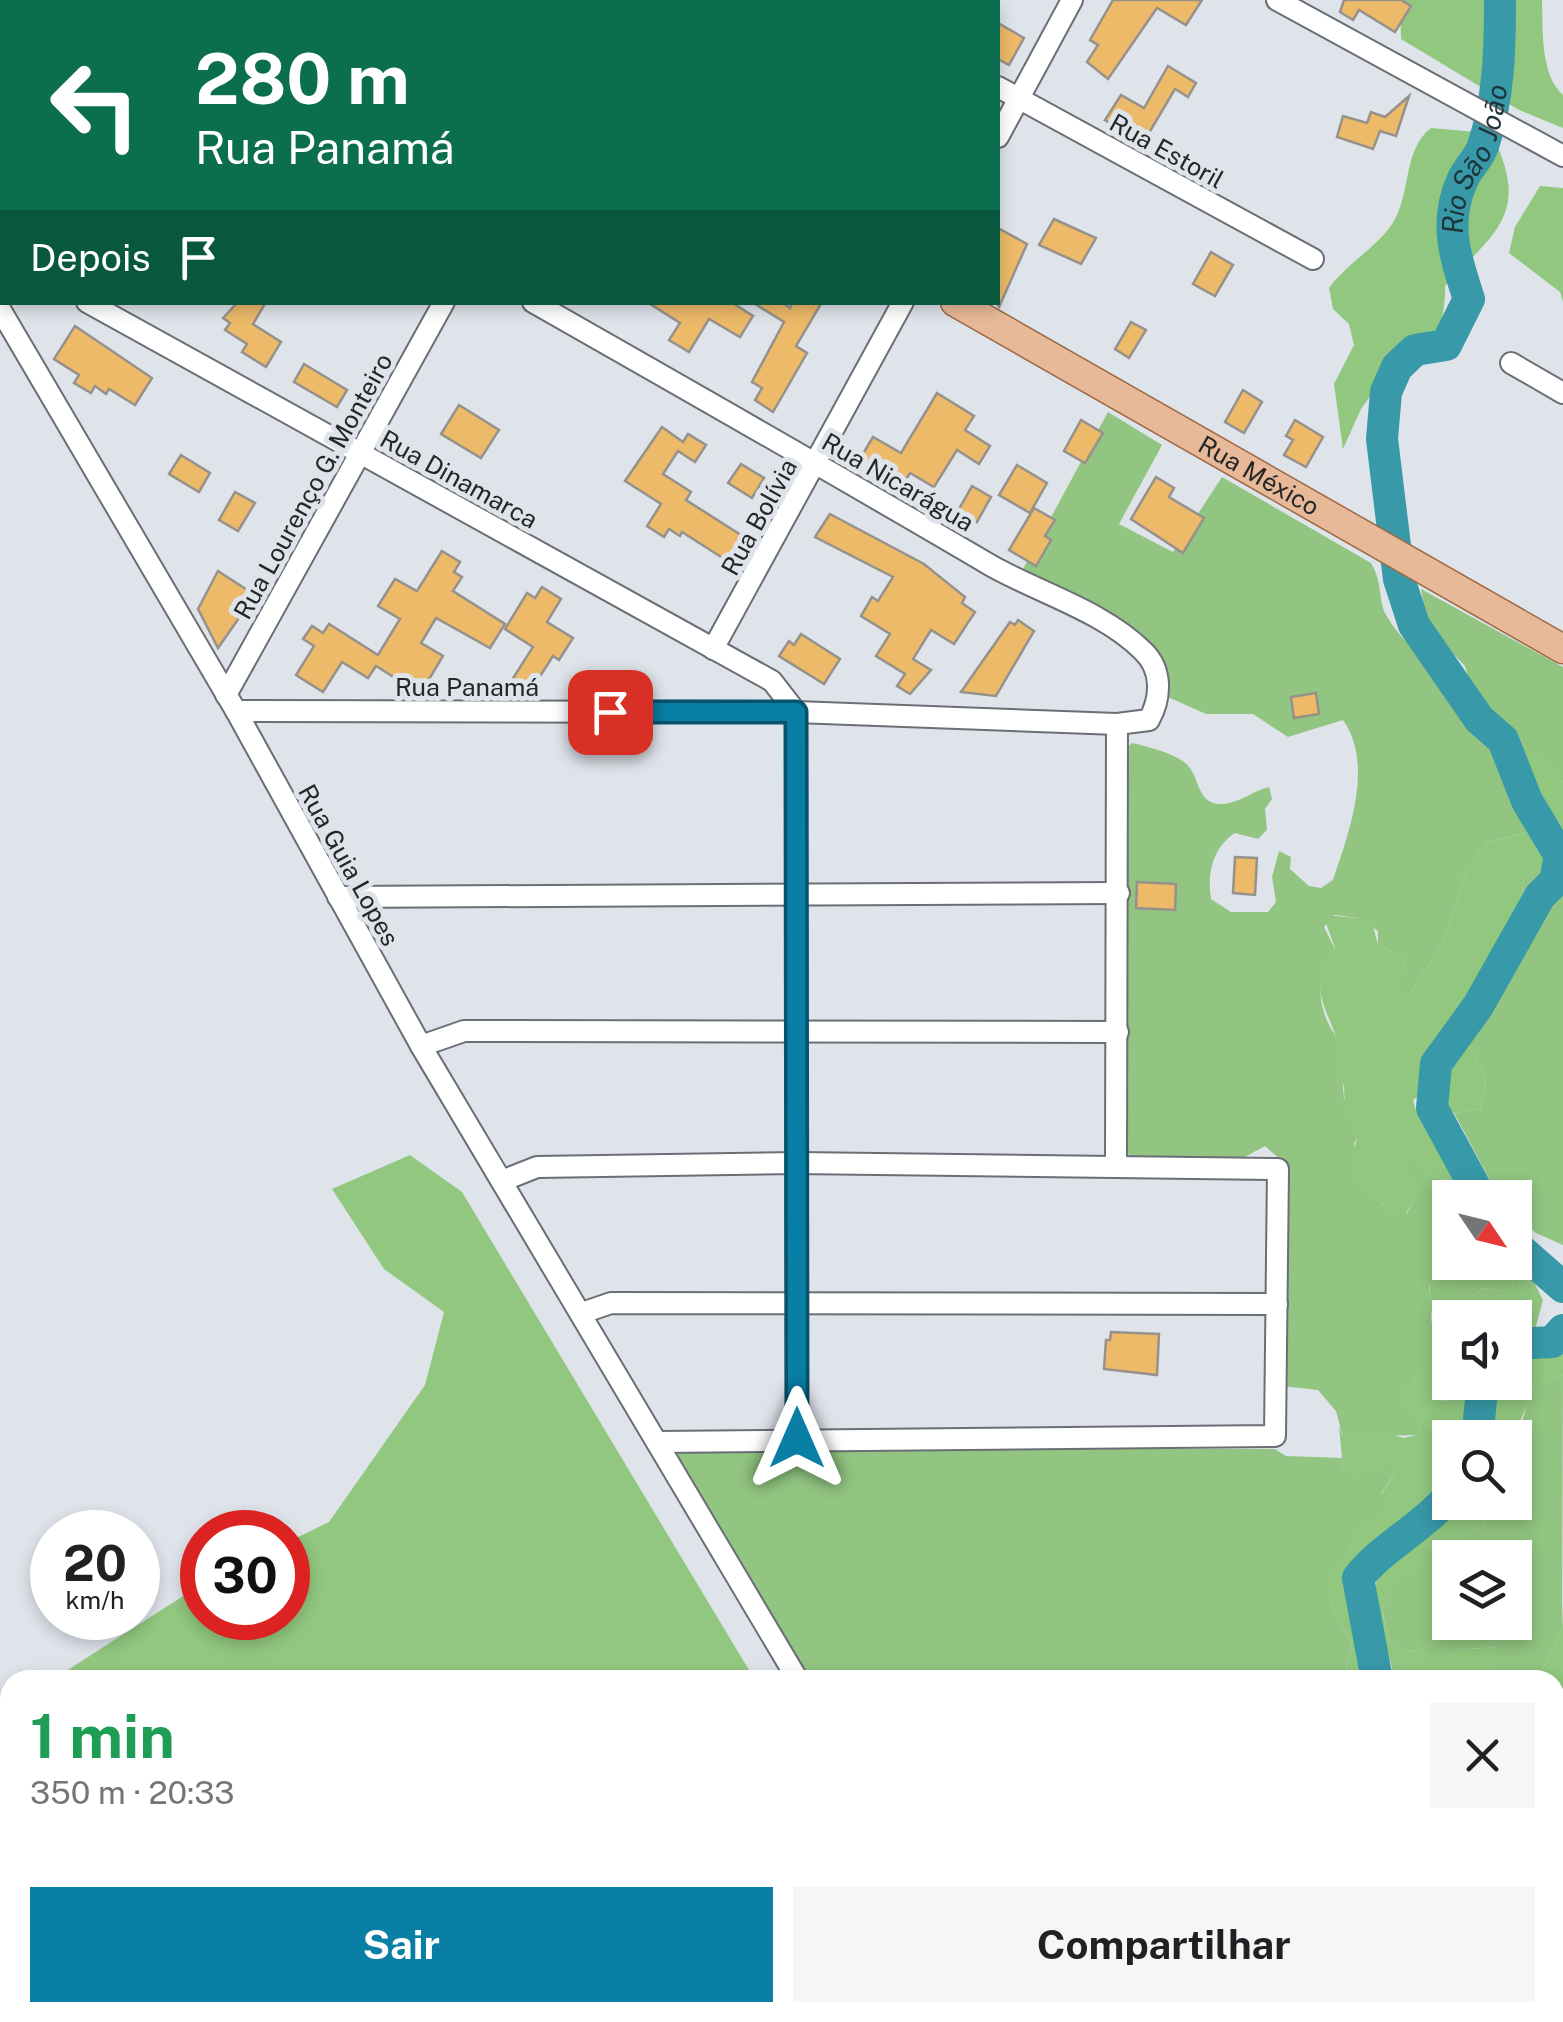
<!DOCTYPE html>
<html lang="pt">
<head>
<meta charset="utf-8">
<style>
  :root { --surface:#fff; --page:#f6f6f6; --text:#202124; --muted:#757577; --accent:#0a7fa6 }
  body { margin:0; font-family:"Public Sans",sans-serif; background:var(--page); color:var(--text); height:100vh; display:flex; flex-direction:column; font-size:38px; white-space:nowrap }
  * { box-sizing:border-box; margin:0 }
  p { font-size:32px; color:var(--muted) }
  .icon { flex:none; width:55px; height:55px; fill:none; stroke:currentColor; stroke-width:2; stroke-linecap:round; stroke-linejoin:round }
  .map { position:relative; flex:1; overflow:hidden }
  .sheet { position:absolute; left:0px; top:1670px; width:1565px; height:352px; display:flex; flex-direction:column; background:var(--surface); border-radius:30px 30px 0 0; box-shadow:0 5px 15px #0003 }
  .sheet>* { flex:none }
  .guide { position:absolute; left:0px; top:0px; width:1000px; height:305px; box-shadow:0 5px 15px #0003; background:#0b6e4f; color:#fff; overflow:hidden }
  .needle { width:65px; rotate:125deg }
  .tools { position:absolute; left:1432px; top:1180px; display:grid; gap:20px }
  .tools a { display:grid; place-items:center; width:100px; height:100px; border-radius:0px; background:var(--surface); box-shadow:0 5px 15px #0003; font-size:50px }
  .speed { position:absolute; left:30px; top:1510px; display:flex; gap:20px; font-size:50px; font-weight:700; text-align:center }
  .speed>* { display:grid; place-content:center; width:130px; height:130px; border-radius:50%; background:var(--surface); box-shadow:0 5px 15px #0003; line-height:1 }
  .speed small { font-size:25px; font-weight:400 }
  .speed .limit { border:15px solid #d22; background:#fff; color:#111 }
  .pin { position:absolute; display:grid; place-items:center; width:85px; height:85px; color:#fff; margin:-42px; border-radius:20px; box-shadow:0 5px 15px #0006 }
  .me { position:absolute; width:110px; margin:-55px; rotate:0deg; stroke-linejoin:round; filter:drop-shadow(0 0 8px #0008) }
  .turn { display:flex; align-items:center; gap:35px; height:210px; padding:0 30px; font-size:45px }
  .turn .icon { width:130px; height:130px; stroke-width:2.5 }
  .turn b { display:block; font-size:70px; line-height:85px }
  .then { display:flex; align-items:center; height:95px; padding:0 30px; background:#0003; gap:20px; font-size:38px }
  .round { display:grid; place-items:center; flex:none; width:105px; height:105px; border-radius:0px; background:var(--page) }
  .overview { display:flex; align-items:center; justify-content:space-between; height:170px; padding:0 30px }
  h1 { font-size:60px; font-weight:700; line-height:75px; color:#1e9e55 }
  .action { display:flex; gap:20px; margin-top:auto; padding:20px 30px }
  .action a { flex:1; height:115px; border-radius:0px; background:var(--accent); color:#fff; font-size:40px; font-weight:700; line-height:115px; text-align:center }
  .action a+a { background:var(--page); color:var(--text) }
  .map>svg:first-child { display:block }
  .green { fill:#91c581; fill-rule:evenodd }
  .forest { fill:#91c77f }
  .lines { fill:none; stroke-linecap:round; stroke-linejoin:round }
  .river { stroke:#3899a9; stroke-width:32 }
  .building { fill:#edba69; stroke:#96928b; stroke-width:2.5 }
  .minor-casing { stroke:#6b6e75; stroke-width:24 }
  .major-casing { stroke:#9a6844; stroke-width:31 }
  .minor { stroke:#fff; stroke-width:20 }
  .major { stroke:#e8b998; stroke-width:28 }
  .route-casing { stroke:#06536c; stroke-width:25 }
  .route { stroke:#0a7fa6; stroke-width:18 }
  .labels { text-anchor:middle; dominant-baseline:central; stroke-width:10; stroke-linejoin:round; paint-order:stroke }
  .street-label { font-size:25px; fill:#242628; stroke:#dfe4eb }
  .water-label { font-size:28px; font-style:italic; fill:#1e3438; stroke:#dfe4eb }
</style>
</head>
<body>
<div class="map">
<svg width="1563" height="2022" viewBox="0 0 1563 2022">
  <rect width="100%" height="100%" fill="#dfe4eb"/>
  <g class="green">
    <path d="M1108 412 1162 445 1119 524 1173 552 1222 477 1371 563C1383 583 1378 600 1386 615 1399 638 1415 649 1433 668 1456 693 1472 725 1500 746L1503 767 1532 831 1488 842 1480 851 1466 872 1443 943 1409 994 1397 991 1405 966 1399 955 1378 944V931L1359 918 1334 915 1324 927 1335 949C1312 972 1318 1016 1339 1040L1344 1099 1359 1133 1354 1144 1365 1189 1394 1213H1407L1418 1191 1404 1170 1411 1157 1432 1175 1455 1184 1450 1198V1262L1500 1263 1514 1283 1505 1291 1482 1288 1473 1296 1442 1277 1429 1287 1432 1326 1450 1357V1382L1465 1383 1461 1402 1438 1400 1426 1356 1415 1380 1398 1395 1422 1423 1416 1435 1343 1437 1336 1411 1318 1390 1282 1386 1284 1163 1265 1146 1245 1157 1141 1159 1129 1155 1124 1144 1123 752 1132 743C1148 747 1171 752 1184 762 1202 775 1194 806 1224 804 1241 802 1253 791 1269 787L1272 799 1265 809 1267 830 1258 839 1235 833C1213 847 1207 873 1211 899L1231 912H1268L1276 902 1272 877 1279 851 1291 857 1290 869 1309 886 1321 888 1333 880C1348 835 1375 765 1343 720L1288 737 1253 714H1206L1170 698 1156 650 1144 637 1023 569Z"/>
    <polygon points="1421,589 1563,667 1563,782 1537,751 1522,762 1521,774 1508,736 1477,706 1465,666 1435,635 1425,616"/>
    <polygon points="1547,868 1563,873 1563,1245 1536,1233 1515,1215 1515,1198 1499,1197 1454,1113 1480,1109 1486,1084 1483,1072 1453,1018 1521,901 1524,876"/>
    <path d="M1563 1375 1562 1630 1537 1680H1502L1496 1647 1455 1650 1436 1661 1417 1650 1397 1654C1365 1595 1392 1580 1441 1551 1457 1541 1464 1534 1482 1529L1495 1503 1515 1502C1515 1460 1516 1425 1535 1386ZM1450 1558H1515V1622H1450Z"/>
    <polygon points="685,1448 1275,1449 1286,1456 1342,1458 1343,1470 1389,1462 1395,1473 1381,1493 1386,1506 1382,1517 1359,1526 1346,1558 1329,1575 1333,1610 1352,1642 1346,1665 1348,1680 808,1680 676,1456"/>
    <polygon points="1003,2013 1428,2013 1422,2022 1009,2022"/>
  </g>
  <g class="forest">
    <path d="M1400 0H1542C1543 29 1540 75 1563 95V128L1519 110 1401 39Z"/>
    <path d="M1431 128 1476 132 1495 141C1530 216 1492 234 1445 286 1446 319 1433 362 1405 381L1386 374 1361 409 1343 449 1334 384 1354 345 1349 324 1333 309 1329 288C1347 263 1378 247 1394 221 1411 192 1403 150 1431 128Z"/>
    <polygon points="1540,186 1563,188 1563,302 1560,292 1509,253 1515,227"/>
    <path d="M1525 751H1538L1563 782V873L1547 868 1524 876 1521 901 1453 1018 1483 1072 1486 1084 1480 1109 1454 1113 1423 1093 1413 1100C1419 1132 1463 1152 1455 1184L1432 1175 1411 1158 1404 1170 1419 1191 1406 1213H1393C1383 1201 1364 1193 1356 1180 1338 1153 1375 1137 1345 1112L1344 1087 1336 1062C1351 1033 1294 992 1335 948L1323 915 1371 919 1378 944 1399 955 1405 966 1398 991 1409 994 1443 943 1466 872 1480 851 1488 842 1532 831 1533 795 1521 774Z"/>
    <polygon points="410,1155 462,1192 755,1680 52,1680 202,1584 202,1618 288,1618 288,1542 329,1522 425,1385 444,1312 384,1269 332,1189"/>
    <path d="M1523 1261 1543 1300 1534 1333 1515 1338V1318H1450V1357C1436 1329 1417 1294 1440 1265L1442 1277 1473 1296 1482 1288 1505 1291 1514 1283 1501 1263Z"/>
    <polygon points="1563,1350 1563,1375 1535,1386 1518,1426 1515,1453 1515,1438 1498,1437 1492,1408 1496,1383 1515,1382 1515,1359 1519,1356"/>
    <path d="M1426 1355 1441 1374 1438 1400 1461 1402 1465 1383H1476L1475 1407 1459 1437 1450 1438C1450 1452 1453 1470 1448 1483 1435 1530 1362 1527 1349 1574 1345 1589 1362 1659 1366 1680H1348L1346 1665 1352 1642 1333 1610 1328 1575 1346 1558 1359 1525 1382 1516 1385 1506 1381 1494 1395 1473 1389 1463 1354 1477 1343 1470 1339 1426 1343 1437 1381 1431 1404 1438 1416 1435 1422 1423 1397 1395 1415 1380Z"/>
    <path d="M1453 1503H1495L1482 1529C1464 1534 1457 1541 1441 1551 1392 1581 1365 1595 1397 1654L1417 1650 1436 1660 1455 1650 1497 1647 1502 1680H1395C1390 1657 1382 1634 1376 1612 1363 1561 1421 1529 1453 1503Z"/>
    <polygon points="1563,1604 1563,1965 1555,1960 1555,1680 1537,1680 1562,1630"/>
    <polygon points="10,1708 10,2012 955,2012 961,2022 0,2022 0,1715"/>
  </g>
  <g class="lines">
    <g class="river">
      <path id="s1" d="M1481 1198 1432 1108 1436 1064 1478 1006 1540 896 1555 881 1560 856 1527 801 1503 740 1479 719 1414 625 1399 579 1382 439 1386 392 1397 367 1415 350 1446 345 1469 299C1455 257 1443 221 1463 179 1468 168 1479 158 1483 146 1499 99 1500 49 1500 0"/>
      <polyline points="1515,1245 1563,1287"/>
      <polyline points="1515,1344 1552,1342 1563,1330"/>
      <polyline points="1477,1438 1483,1382"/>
      <path d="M1377 1680 1358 1578C1384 1545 1423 1528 1450 1495"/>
      <polyline points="1555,1969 1563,1983"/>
    </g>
  </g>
  <g class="building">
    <polygon points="1113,0 1202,0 1186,25 1157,8 1108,79 1087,62 1098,45 1090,40"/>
    <polygon points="1344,0 1401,0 1411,6 1395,32 1359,10 1353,20 1340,12"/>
    <polygon points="998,23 1024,38 1009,65 998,59"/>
    <polygon points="1168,66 1196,83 1188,97 1175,89 1146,138 1132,129 1128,134 1105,120 1121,95 1144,108"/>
    <polygon points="1409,96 1396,136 1380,131 1373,149 1337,137 1343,116 1367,123 1371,112 1385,117"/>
    <polygon points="1054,219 1096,238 1081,264 1039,245"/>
    <polygon points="998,228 1027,244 999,307 998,306"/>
    <polygon points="1211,252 1233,265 1215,296 1193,284"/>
    <polygon points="238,302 266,302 253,324 281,342 266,367 242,352 247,344 225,330 230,323 223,318"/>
    <polygon points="647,302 731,302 753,316 740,337 709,319 689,352 669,340 680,323"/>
    <polygon points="752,302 782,302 790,308 793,302 822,302 796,346 807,353 773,412 755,400 762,388 752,382 784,322"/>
    <polygon points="1131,322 1146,330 1129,358 1115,349"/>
    <polygon points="75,326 152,378 135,405 109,389 106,394 95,386 91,393 74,383 79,375 54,359"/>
    <polygon points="304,364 347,390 337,407 294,382"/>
    <polygon points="1243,390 1262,402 1244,433 1225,422"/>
    <polygon points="937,393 974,416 965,430 990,446 979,464 957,450 934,487 910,473 904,483 883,471 878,480 855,467 873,437 901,453"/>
    <polygon points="459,405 499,430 481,458 441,434"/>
    <polygon points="1081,420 1103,433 1085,463 1064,451"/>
    <polygon points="1295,420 1323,437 1306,467 1284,455 1293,440 1286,436"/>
    <polygon points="662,427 683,442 688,434 706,445 695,462 678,451 663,474 691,492 686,500 744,537 729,562 682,532 680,536 669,529 664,537 647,526 661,504 625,481"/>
    <polygon points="181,455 210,473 199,492 169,474"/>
    <polygon points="741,464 764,478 752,498 728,483"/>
    <polygon points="1017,465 1047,483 1030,513 999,495"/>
    <polygon points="1156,477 1174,488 1169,497 1204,518 1183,553 1131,519"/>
    <polygon points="972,486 991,497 977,522 958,511"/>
    <polygon points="235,492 255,503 238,531 219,520"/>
    <polygon points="1034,508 1055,520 1045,536 1051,540 1036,566 1009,550"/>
    <polygon points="830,514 924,564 965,597 962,603 975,612 954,644 931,630 913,659 931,670 910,694 897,686 905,674 876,656 890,634 861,616 872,597 878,601 893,577 815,537"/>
    <polygon points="442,551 460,562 454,572 462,577 453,591 505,624 490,648 436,618 421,643 443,656 425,686 407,675 403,683 376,666 368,678 342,662 323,692 296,675 314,646 303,639 312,626 323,633 329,624 378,655 400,619 378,606 395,579 417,591"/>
    <polygon points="218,571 255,595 218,648 198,609"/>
    <polygon points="542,587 561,599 547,622 573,638 559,660 553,656 528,695 510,683 533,647 505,629 527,593 535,598"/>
    <polygon points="1018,620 1034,631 996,696 961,692 1010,622 1015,625"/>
    <polygon points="801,634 840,659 824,684 779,656 789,641 794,645"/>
    <polygon points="1316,693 1319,714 1294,718 1291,697"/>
    <polygon points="1235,857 1257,858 1255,895 1233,893"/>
    <polygon points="1137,882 1176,884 1175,910 1136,908"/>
    <polygon points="1111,1332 1159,1334 1157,1375 1104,1369 1106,1340 1110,1340"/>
  </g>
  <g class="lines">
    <defs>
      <g id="minor">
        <polyline points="839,0 844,2"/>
        <polyline points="1277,0 1563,156"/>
        <polyline points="161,2 163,0"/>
        <polyline points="609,2 611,0"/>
        <polyline points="0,6 2,8"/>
        <polyline points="998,87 1313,259"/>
        <polyline points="998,137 1072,0"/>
        <polyline points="0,271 2,270"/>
        <polyline points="87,302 772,681 796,712 797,1438"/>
        <polyline points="0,309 236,711 421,1046 798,1680"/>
        <polyline points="1511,363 1563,393"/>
        <polyline points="713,649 903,302"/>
        <polyline points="226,695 444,302"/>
        <path d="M236 711 796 712 1117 724 1149 720C1161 698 1163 670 1143 651 1103 611 1039 593 990 565 839 476 686 389 533 302"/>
        <polyline points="338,897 1119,893"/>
        <polyline points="421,1046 464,1031 1118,1032"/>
        <polyline points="1116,1165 1117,724"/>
        <polyline points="504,1180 537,1167 797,1163 1278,1169 1275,1436 659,1442"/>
        <polyline points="582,1313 611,1303 1277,1304"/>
        <polyline points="992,2012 997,2022"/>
      </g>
      <g id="major">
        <polyline points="416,0 421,2"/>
        <path id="s2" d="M955 302 1563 649"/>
      </g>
    </defs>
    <use href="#minor" class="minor-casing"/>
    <use href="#major" class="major-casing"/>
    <use href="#minor" class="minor"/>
    <use href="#major" class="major"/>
  </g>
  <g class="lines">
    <defs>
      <polyline id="route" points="610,712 796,712 797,1438"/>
    </defs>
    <use href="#route" class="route-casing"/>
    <use href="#route" class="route"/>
  </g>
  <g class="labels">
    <g class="street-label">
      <text transform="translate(1167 151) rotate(29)">Rua Estoril</text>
      <text stroke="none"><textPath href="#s2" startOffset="350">Rua México</textPath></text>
      <text transform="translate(459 479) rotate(29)">Rua Dinamarca</text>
      <text transform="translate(898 482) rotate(30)">Rua Nicarágua</text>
      <text transform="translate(313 486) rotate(-61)">Rua Lourenço G. Monteiro</text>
      <text transform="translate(759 517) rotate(-61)">Rua Bolívia</text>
      <text x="467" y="687">Rua Panamá</text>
      <text transform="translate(349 865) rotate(61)">Rua Guia Lopes</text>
    </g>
    <g class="water-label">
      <text stroke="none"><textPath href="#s1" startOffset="1185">Rio São João</textPath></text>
    </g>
  </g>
</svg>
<div class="tools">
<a><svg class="needle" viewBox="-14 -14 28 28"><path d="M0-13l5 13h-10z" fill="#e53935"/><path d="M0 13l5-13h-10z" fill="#757577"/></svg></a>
<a><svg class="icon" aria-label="sound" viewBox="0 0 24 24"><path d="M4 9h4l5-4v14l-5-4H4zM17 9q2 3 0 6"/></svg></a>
<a><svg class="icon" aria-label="search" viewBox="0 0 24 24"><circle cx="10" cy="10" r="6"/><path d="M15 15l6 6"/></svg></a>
<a><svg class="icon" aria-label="layers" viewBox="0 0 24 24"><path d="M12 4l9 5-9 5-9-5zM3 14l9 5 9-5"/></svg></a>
</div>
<div class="speed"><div>20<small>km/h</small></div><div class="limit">30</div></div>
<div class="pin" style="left:610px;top:712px;background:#d93025"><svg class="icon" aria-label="arrive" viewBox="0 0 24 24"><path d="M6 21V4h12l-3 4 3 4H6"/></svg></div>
<svg class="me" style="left:797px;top:1438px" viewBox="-20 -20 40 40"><path d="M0-17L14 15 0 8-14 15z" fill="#0a7fa6" stroke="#fff" stroke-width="4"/></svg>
<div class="guide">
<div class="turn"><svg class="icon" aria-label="left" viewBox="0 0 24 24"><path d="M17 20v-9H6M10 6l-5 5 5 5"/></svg><div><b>280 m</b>Rua Panamá</div></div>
<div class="then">Depois<svg class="icon" aria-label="arrive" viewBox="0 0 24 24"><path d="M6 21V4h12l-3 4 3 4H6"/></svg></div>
</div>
<section class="sheet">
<div class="overview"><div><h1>1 min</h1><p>350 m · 20:33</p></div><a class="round"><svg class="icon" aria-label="close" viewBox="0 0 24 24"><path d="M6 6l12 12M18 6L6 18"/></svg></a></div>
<div class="action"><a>Sair</a><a>Compartilhar</a></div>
</section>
</div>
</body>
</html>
